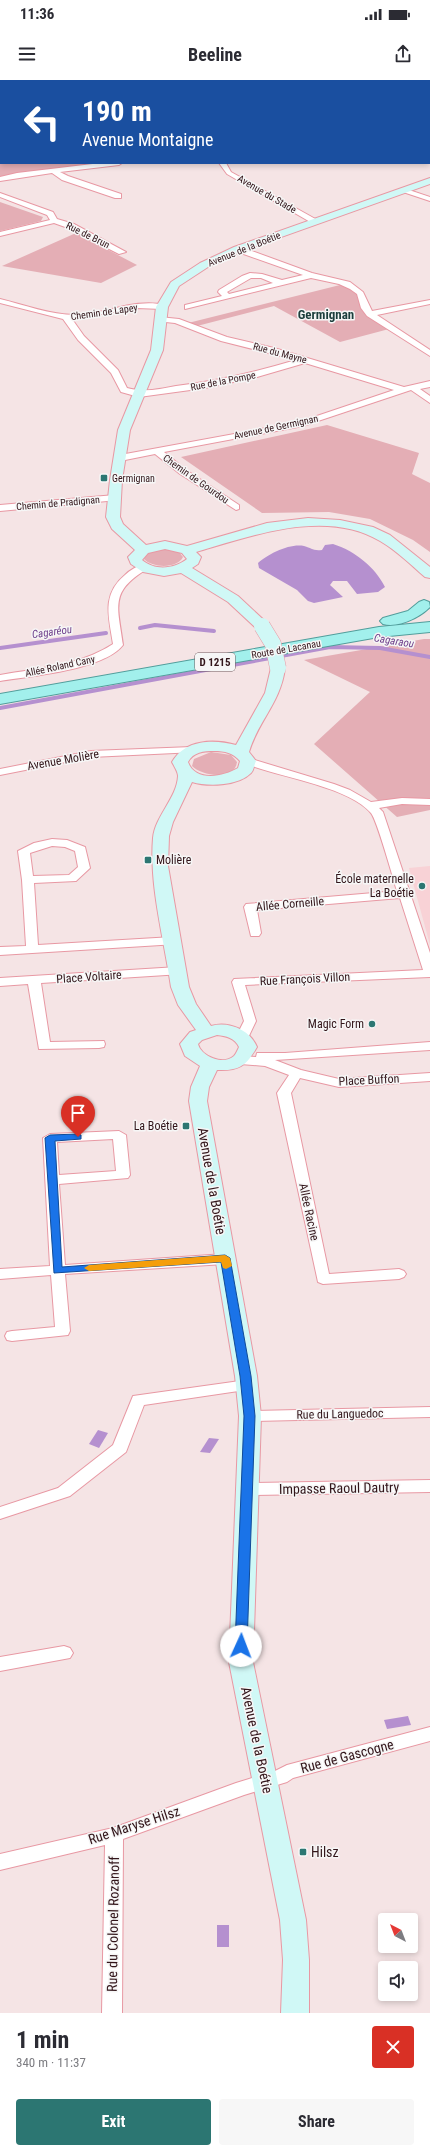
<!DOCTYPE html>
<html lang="en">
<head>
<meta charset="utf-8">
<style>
  :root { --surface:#fff; --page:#f7f7f7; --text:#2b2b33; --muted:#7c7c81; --accent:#2c7672 }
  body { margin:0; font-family:"Roboto Condensed",sans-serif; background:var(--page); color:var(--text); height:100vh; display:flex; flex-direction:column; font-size:15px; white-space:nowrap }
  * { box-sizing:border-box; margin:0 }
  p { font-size:13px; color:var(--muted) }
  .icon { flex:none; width:22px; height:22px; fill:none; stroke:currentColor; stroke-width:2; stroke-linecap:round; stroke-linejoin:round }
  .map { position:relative; height:1933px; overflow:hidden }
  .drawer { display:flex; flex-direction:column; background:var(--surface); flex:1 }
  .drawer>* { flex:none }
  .guide { position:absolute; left:0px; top:0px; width:430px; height:84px; box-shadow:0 2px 6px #0003; background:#1a4fa0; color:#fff; overflow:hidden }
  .needle { width:26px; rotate:318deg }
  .controls { position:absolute; left:378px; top:1833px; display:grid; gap:8px }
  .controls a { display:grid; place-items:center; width:40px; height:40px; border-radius:4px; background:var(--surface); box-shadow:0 2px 6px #0003; font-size:20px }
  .pin { position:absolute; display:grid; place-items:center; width:34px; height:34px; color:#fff; margin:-41px -17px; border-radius:50% 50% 50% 0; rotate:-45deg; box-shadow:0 0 4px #0007 }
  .pin .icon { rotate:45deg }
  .me { position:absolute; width:44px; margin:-22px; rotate:2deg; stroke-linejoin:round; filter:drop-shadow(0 0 3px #0008) }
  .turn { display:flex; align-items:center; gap:14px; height:84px; padding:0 16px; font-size:18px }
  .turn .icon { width:52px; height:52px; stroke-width:2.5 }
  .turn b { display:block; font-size:28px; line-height:34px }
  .round { display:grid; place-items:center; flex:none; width:42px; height:42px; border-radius:4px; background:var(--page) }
  .overview { display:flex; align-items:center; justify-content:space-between; height:68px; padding:0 16px }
  h1 { font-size:24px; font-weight:700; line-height:30px }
  .cta { display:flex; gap:8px; margin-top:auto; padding:8px 16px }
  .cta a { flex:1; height:46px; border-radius:4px; background:var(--accent); color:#fff; font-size:16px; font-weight:700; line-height:46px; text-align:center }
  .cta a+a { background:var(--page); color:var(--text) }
  .status { display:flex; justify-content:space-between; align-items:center; height:28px; padding:0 20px; background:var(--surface); direction:ltr }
  .status svg { height:11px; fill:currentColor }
  header { display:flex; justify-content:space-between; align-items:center; height:52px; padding:0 16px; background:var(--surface); font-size:18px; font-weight:700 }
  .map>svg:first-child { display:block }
  .built { fill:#f8d2d6 }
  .green { fill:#e4aeb5 }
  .water { fill:#b590cf }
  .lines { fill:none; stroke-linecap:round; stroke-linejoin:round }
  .stream { stroke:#b590cf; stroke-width:4 }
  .minor-casing { stroke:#e898a3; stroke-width:2 }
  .secondary-casing { stroke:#e898a3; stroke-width:2 }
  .primary-casing { stroke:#529d9b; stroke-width:2 }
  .minor { fill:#fff; fill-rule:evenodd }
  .secondary { fill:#d0f8f6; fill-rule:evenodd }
  .primary { fill:#a2f0ec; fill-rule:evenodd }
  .secondary-bridge-casing { stroke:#e898a3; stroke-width:17; stroke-linecap:butt }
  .secondary-bridge { stroke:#d0f8f6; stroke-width:16 }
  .route { fill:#1a73e8; stroke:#114b97 }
  .slow { fill:#f59e0b }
  .poi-dot { fill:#2c7672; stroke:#f6f6f6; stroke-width:1.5 }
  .labels { text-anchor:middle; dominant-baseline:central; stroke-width:3; stroke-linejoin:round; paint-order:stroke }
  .far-street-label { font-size:10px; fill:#32151a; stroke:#f6f6f6 }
  .far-poi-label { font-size:10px; fill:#32151a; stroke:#f6f6f6; text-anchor:start }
  .far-water-label { font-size:11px; font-style:italic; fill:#6e3f8b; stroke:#f6f6f6 }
  .shield { fill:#f6f6f6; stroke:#6d585c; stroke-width:1 }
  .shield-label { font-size:11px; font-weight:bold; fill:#32151a }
  .street-label { font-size:12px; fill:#32151a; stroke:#f6f6f6 }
  .poi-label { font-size:12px; fill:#32151a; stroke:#f6f6f6; text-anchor:end }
  .far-district-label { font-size:13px; font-weight:bold; fill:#1c3e3c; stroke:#f6f6f6 }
  .near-street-label { font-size:14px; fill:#32151a; stroke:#f6f6f6 }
  .near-poi-label { font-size:14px; fill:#32151a; stroke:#f6f6f6; text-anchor:start }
</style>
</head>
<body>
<div class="status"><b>11:36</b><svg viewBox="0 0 49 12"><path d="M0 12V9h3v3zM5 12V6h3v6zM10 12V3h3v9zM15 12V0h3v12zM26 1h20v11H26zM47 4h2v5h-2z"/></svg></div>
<header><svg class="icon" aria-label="menu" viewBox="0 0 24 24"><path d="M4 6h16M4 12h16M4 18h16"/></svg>Beeline<svg class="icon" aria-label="share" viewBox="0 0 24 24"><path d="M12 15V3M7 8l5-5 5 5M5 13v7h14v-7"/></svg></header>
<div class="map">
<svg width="430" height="1933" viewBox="0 0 430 1933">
  <rect width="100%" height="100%" fill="#f5e4e5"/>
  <polygon class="built" points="430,786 430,865 409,788"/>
  <g class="green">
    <polygon points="0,48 1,83 105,83 0,98"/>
    <polygon points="0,122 43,137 41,141 0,151"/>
    <polygon points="76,153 137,185 101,203 2,186"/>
    <polygon points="344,204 352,207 354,212 362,218 362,221 389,249 340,262 274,226 197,246 188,243"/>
    <polygon points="327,345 419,373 412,394 430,403 430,472 413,460 370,439 329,432 262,433 181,377"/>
    <path d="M162 469 179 472 183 477C177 489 152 488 144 479L146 474Z"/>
    <polygon points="424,559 430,559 430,730 397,737 314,664 370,612 304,580"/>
    <path d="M211 672 231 675 237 682C235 701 201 696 192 686L194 679Z"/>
  </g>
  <g class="water">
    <path d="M333 464C355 471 375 487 385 507L378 512 357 514 347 501H333L330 505 343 517 314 523 308 521 297 510 259 488 258 483C268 474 290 463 304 466 312 468 312 471 322 470L325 465Z"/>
    <polygon points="98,1350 108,1353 99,1368 89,1364"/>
    <polygon points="209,1358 219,1359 210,1373 200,1372"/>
    <polygon points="408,1636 411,1645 387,1649 384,1640"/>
    <rect x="217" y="1845" width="12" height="22"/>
  </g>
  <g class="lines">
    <g class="stream">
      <polyline points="140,548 155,545 214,551"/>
      <polyline points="0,568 106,553"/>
      <polyline points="0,628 330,567 380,568 430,577"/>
    </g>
    <defs>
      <g id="minor">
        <rect x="230" y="0" width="6" height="1"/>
        <rect x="0" y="4" width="1" height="5"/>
        <rect x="429" y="53" width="1" height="4"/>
        <polygon points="101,83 122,83 119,85 60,92 68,96 121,114 121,118 115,118 62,100 52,93 0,101 0,97 17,93"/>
        <polygon points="219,83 226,83 231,92 319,141 312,143 227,94"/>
        <polygon points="403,108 430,117 430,121 403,112"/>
        <polygon points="0,113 53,132 57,139 74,144 126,172 119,174 68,148 54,143 0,156 0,152 50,140 47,135 0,117"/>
        <path d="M235 167H241L312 193 350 202 363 212 372 231 430 220V224L377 235 430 270V276L367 236 361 228 357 214 350 209 339 204 311 198 185 229V225L222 216 218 212 219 210 242 196 250 193 262 194 282 200 303 195 235 171ZM251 198H261L273 203 229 214 227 212Z"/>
        <path d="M0 219C25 225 53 236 79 235 108 233 136 218 165 225L166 227 162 229 137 228 72 239 84 256 118 290 127 308C144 313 159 309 176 306 217 301 256 292 296 280L221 261 175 243 156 241 155 239 159 237 179 239 227 257 274 268 404 307 430 301V307L420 309 430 316V323L411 310 303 346 164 372 186 390 239 425V429L236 430 180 394 155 374 120 381 116 378 120 375 299 342 394 310 305 283 257 297 205 308 139 317 121 312 111 293 78 260 63 239 0 223Z"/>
        <polygon points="115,415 118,416 118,420 0,431 0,425"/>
        <path d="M144 484 147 485V489C109 512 118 526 123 565 104 590 30 596 0 601V595C39 588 79 586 113 564 109 537 101 515 125 495 130 490 137 486 144 484Z"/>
        <polygon points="192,667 197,670 196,672 91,677 0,695 0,689 91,671"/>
        <path d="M248 678 334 704 350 710 371 722 402 718 430 719V725L402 724 379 728 383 732 430 873V897L245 905 256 941 247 960H237L236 957 244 941 232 902 234 899 423 890 400 818 257 830 261 853 259 856H251L244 827 246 824 397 811C393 798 377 740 371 733 348 706 278 697 244 683L242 681Z"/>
        <path d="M52 759 67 760 85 767 90 788 76 801 34 803 38 865 173 857 177 858 179 861 177 864 0 875V867L26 866 22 800 18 771 34 763ZM52 766 65 767 75 771 78 787 69 795 33 796 30 773Z"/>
        <polygon points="178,887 182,888 184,891 182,894 41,903 50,962 104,961 105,964 104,967 99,968 39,969 28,904 0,906 0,898"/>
        <polygon points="430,962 430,970 275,980 301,990 339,999 430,993 430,1001 339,1007 300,998 291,1013 329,1194 399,1189 404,1191 406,1194 404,1197 399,1199 323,1204 318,1202 277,1013 289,995 265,986 240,984 233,980 240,976 256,977 257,973 285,973"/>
        <path d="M119 1051 126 1055 130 1095 128 1098 59 1104 65 1185 225 1174 230 1176 232 1179 230 1182 225 1184 65 1194 70 1251 68 1255 12 1261 7 1260 5 1256 7 1252 12 1251 55 1247 51 1195 0 1199V1189L50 1186 43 1058 50 1054ZM113 1059 116 1091 59 1095 57 1062Z"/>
        <polygon points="247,1300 252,1301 255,1305 252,1309 144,1325 126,1372 70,1416 0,1439 0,1427 58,1408 113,1365 133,1316"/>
        <polygon points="430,1327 430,1337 250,1341 245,1340 242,1336 245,1332 250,1331"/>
        <polygon points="430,1400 430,1412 247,1415 241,1413 239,1409 241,1405 247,1403"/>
        <polygon points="64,1566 70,1568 73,1573 70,1578 0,1591 0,1577"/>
        <polygon points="430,1647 430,1661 293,1698 287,1702 244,1715 123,1759 122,1933 102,1933 105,1765 0,1790 0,1774 113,1748 236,1703 275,1691 287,1685"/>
      </g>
      <g id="secondary">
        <path d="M430 98V104L242 171 208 187 179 206 168 227 163 270 130 350 122 400 120 437 123 444 146 465 165 461 187 466 267 443 308 438 340 440 373 447 390 455 430 487V498L425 497C411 485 396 470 380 461 326 428 251 456 196 472L201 477 198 484 192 488 238 516 267 543 269 546 267 549H257L228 522 181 493 164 496 143 492 131 484 128 477 135 470 112 449 106 437 110 400 118 350 151 270 156 227 171 202 200 183 234 167ZM165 469 182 473 187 479C174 489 155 491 142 480L148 473Z"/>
        <path d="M278 584 283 585 285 588C281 622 258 641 249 672L256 681C254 685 254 690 251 693 238 706 208 707 192 702L173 742 169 756 168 786 189 907 196 924 211 946C229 941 250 950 257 967 246 986 239 991 217 990L209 1007 207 1021 257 1296 261 1336 253 1582 306 1840 309 1880V1933H281L283 1880 280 1840 229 1582 239 1336 235 1296 189 1021 191 1007 200 986 185 976 180 964 190 952 196 950 178 925 171 907C164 859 149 806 153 758 155 736 177 718 178 696 178 692 174 686 172 682 185 659 214 659 236 665L265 613 271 588 273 585ZM214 671C225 671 233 673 240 681L238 688C223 697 195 702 188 682 193 672 204 671 214 671ZM217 955C226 956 235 958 239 967 238 969 236 974 234 976 223 986 201 976 198 964L202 960Z"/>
      </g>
      <g id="primary">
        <path d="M424 520 429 522 430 527C419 538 398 548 383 544L380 541 383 538 408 531 419 522Z"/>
        <polygon points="430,542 430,552 379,557 0,624 0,614 379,547"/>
      </g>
    </defs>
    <use href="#minor" class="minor-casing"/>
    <use href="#secondary" class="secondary-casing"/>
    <use href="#primary" class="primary-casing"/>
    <use href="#minor" class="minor"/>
    <use href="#secondary" class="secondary"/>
    <use href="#primary" class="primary"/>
    <defs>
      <polyline id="secondary-bridge" points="262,546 273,564 278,588"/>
    </defs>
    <use href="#secondary-bridge" class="secondary-bridge-casing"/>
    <use href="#secondary-bridge" class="secondary-bridge"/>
  </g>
  <polygon class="route" points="78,1054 81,1055 81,1059 55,1061 62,1187 225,1175 230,1178 251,1296 255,1336 247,1566 245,1569 237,1569 235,1566 244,1336 240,1296 221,1182 54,1193 45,1058 50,1055"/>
  <polygon class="slow" points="225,1175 230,1178 232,1186 226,1189 223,1188 221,1182 89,1191 84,1188 89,1185"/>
  <g class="poi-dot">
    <rect x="100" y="394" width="8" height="8" rx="2"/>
    <rect x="144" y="776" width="8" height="8" rx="2"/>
    <circle cx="422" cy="806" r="4"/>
    <circle cx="372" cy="944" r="4"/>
    <rect x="182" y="1042" width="8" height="8" rx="2"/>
    <rect x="299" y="1768" width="8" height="8" rx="2"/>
  </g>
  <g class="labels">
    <g class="far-street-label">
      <text transform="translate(267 114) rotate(30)">Avenue du Stade</text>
      <text transform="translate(88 155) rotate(26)">Rue de Brun</text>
      <text transform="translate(244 169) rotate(-22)">Avenue de la Boétie</text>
      <text transform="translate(104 232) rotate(-8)">Chemin de Lapey</text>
      <text transform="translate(280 273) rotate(15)">Rue du Mayne</text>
      <text transform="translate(223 301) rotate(-11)">Rue de la Pompe</text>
      <text transform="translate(276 347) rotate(-12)">Avenue de Germignan</text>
      <text transform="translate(196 399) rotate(35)">Chemin de Gourdou</text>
      <text transform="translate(58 423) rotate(-5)">Chemin de Pradignan</text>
      <text transform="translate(286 569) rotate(-10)">Route de Lacanau</text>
      <text transform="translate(60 586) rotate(-12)">Allée Roland Cany</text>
    </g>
    <g class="far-poi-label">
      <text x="112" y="398">Germignan</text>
    </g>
    <g class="far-water-label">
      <text transform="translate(52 552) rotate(-8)">Cagaréou</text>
      <text transform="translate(394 561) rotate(9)">Cagaraou</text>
    </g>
    <rect class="shield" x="195" y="573" width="40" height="18" rx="3"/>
    <g class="shield-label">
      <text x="215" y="582">D 1215</text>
    </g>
    <g class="street-label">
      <text transform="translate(63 680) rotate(-10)">Avenue Molière</text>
      <text transform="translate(290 824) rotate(-5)">Allée Corneille</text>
      <text transform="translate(89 897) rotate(-4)">Place Voltaire</text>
      <text transform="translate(305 899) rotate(-3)">Rue François Villon</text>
      <text transform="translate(369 1000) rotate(-3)">Place Buffon</text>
      <text transform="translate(309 1132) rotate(78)">Allée Racine</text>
      <text transform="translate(340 1334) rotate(-1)">Rue du Languedoc</text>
    </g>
    <g class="poi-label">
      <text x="156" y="780" text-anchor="start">Molière</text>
      <text x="414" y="799">École maternelle<tspan x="414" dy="14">La Boétie</tspan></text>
      <text x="364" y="944">Magic Form</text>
      <text x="178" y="1046">La Boétie</text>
    </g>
    <g class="far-district-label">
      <text x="326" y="234">Germignan</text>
    </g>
    <g class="near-street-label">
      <text transform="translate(212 1101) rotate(80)">Avenue de la Boétie</text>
      <text transform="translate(339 1408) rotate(-1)">Impasse Raoul Dautry</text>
      <text transform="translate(257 1660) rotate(78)">Avenue de la Boétie</text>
      <text transform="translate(347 1676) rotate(-15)">Rue de Gascogne</text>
      <text transform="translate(134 1745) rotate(-18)">Rue Maryse Hilsz</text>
      <text transform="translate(113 1844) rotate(-89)">Rue du Colonel Rozanoff</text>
    </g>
    <g class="near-poi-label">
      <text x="311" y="1772">Hilsz</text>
    </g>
  </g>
</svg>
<div class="controls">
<a><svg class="needle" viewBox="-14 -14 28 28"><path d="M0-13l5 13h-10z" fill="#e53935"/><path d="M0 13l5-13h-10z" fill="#7c7c81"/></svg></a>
<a><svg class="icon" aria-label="sound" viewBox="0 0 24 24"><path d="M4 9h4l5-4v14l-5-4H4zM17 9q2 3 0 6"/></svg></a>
</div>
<div class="pin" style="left:78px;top:1057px;background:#d93025"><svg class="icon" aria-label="arrive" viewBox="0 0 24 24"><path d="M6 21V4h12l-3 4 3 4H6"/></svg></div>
<svg class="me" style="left:241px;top:1566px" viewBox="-20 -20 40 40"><circle r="19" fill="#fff"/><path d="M0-13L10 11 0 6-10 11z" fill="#1a73e8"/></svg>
<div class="guide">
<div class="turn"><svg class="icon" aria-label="left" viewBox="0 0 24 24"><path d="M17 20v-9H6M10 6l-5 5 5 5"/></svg><div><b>190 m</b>Avenue Montaigne</div></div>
</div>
</div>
<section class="drawer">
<div class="overview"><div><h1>1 min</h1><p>340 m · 11:37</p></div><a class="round" style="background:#d93025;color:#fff"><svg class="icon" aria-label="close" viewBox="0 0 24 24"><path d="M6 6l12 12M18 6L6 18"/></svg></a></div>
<div class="cta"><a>Exit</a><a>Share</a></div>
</section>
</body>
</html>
